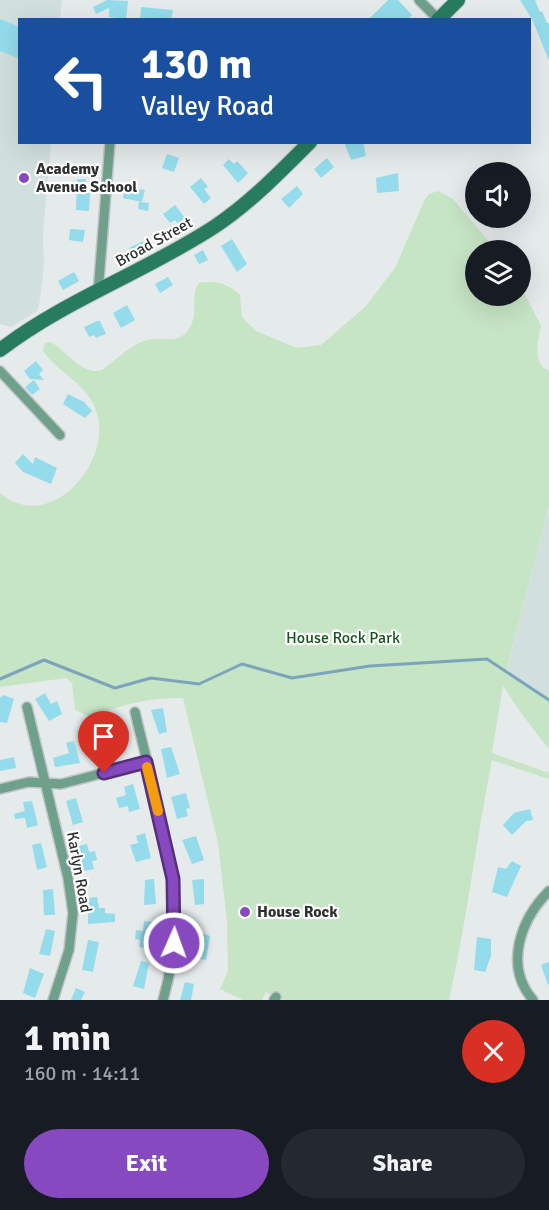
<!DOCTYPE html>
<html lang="en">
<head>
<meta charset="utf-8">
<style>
  :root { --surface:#171b24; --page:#242831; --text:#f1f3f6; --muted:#9ea1a6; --accent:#8749bf }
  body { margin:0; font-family:Signika,sans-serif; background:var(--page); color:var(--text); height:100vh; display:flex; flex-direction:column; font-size:22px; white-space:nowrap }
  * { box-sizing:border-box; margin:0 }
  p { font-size:20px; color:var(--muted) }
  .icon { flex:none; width:33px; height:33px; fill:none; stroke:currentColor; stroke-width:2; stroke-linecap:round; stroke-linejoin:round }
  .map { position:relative; height:1000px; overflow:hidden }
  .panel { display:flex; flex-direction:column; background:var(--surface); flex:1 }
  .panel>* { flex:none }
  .guide { position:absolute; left:18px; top:18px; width:513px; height:126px; border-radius:0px; box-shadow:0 6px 24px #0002; background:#1a4fa0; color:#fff; overflow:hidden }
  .controls { position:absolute; left:465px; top:162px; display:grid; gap:12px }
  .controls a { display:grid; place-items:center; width:66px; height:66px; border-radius:50%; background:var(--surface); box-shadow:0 6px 24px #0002; font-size:30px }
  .pin { position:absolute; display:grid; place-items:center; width:51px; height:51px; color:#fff; margin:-62px -26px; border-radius:50% 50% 50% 0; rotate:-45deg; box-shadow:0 0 6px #0007 }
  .pin .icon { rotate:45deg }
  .me { position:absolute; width:66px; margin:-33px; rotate:2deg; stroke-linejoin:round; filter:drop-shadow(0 0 4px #0008) }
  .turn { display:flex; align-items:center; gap:21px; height:126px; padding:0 24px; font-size:27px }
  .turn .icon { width:78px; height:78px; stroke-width:2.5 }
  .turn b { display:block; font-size:42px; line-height:51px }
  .round { display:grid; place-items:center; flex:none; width:63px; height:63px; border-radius:32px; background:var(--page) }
  .head { display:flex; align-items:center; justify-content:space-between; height:102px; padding:0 24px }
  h1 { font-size:36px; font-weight:700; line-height:45px }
  .button { display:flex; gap:12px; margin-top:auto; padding:12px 24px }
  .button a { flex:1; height:69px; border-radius:36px; background:var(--accent); color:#fff; font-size:24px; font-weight:700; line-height:69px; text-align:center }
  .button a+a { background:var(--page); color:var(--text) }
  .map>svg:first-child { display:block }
  .built { fill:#d1e0de }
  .green { fill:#c6e5c5 }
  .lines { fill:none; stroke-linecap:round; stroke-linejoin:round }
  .stream { stroke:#7da4bd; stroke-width:3 }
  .building { fill:#94dcec }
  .street-casing { stroke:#c1c5c5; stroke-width:12 }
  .secondary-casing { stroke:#c1c5c5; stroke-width:16 }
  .street { stroke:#6fa08c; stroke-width:9 }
  .secondary { stroke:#277c60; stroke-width:14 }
  .route-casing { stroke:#582f7c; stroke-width:15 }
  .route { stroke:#8749bf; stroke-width:10 }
  .slow { stroke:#f59e0b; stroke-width:10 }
  .poi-dot { fill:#8749bf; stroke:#fff; stroke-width:2 }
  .labels { text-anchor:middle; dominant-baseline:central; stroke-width:4.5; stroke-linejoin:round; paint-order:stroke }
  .poi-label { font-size:16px; font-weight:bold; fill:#2f3131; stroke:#fff; text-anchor:start }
  .street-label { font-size:16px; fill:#2f3131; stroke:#fff }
  .park-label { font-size:16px; fill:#18531d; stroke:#fff }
</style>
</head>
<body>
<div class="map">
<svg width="549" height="1000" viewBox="0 0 549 1000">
  <rect width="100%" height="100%" fill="#e5eaea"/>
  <g class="built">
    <polygon points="0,0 62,0 60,19 20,20 20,142 51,143 43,233 44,265 39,306 37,311 11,327 0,324"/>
    <polygon points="547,514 549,514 549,705 504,682"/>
  </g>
  <path class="green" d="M438 191 453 199 496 250H476V296H520L521 287 541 326C538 339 532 365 549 371V506L506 672 531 690 549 694V749C533 729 516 707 503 685L492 753 549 773V779L492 760C476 840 467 920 449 1000H280L266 992 262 1000H243L220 989 228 971 227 921 218 843 183 698C145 697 123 706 88 716L75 710 72 683 66 678 0 687V493C49 535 112 464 97 413 89 384 58 373 43 351L45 343 51 342C66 351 83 376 102 370 115 361 127 348 141 342 159 333 180 349 191 325 197 314 192 300 196 288L199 283C215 280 229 284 240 295L242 317 256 331 297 348 321 345 365 307 395 268 425 199 429 194Z"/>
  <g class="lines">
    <polyline class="stream" points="0,679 44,660 115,688 151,678 199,684 242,664 292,678 370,666 487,659 549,700"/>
  </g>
  <g class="building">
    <polygon points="107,0 128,1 126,19 109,17 109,8 96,14 93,7"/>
    <polygon points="388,0 398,0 412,15 407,20 368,20"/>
    <polygon points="520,0 535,0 540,12 542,11 547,23 549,23 549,61 533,21"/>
    <polygon points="141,7 173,10 171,20 140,20"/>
    <polygon points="0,19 20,27 20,59 0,51"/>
    <polygon points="344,142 363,142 366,156 351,160"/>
    <polygon points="167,154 179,158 174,172 162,168"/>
    <polygon points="327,158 334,167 321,178 314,169"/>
    <polygon points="229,159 234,164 237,161 248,173 238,183 223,165"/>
    <polygon points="398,173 399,191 377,193 376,178"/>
    <polygon points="201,178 208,187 204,189 211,198 204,204 190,187"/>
    <polygon points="77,179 86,179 85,193 90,193 89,211 76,210"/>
    <polygon points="297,186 303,194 289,208 281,199"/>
    <polygon points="125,187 145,190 142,202 123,198"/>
    <polygon points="139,202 149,203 148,211 138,209"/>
    <polygon points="175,205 185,218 178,224 175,220 170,223 163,214"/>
    <polygon points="70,229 85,230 83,242 69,240"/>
    <polygon points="232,239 247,264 237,272 221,246"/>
    <polygon points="143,241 147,249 132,256 129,248"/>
    <polygon points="203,250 208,260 199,264 194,255"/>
    <polygon points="74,272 79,281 63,290 58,281"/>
    <polygon points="168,277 173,285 160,293 155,284"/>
    <polygon points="127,305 135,320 121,328 113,313"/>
    <polygon points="97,321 100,321 106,334 96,338 94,335 89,337 84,327"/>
    <polygon points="36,361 43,370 39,374 44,380 30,379 24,371"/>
    <polygon points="34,380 40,389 32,395 25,387"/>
    <polygon points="68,394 84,402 92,411 85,418 63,404"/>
    <polygon points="23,454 33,464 35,457 57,468 51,484 23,472 15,463"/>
    <polygon points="45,693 51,704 57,701 62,714 49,721 35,699"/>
    <polygon points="3,695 14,699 7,723 0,722 0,698"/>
    <polygon points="163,708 167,732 159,734 151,710"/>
    <polygon points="120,726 126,750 117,753 110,728"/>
    <polygon points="74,741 80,763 55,767 53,758 69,753 66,743"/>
    <polygon points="171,747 180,774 167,778 161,749"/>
    <polygon points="14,757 16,768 0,771 0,760"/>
    <polygon points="133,784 140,809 129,812 128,806 119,808 116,798 126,795 124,787"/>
    <polygon points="186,793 190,808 186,809 188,816 177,819 171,797"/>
    <polygon points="76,798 83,822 73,825 66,801"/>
    <polygon points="32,801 38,825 27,828 25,818 15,819 14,814 25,811 23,802"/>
    <polygon points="530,809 533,820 526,821 512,835 503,825 514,813"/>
    <polygon points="145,833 151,858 136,862 130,845 138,843 136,836"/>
    <polygon points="196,836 204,860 192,864 182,840"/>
    <polygon points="41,843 47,867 37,870 32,845"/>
    <polygon points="87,844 89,852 95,851 97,860 92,861 94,869 83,871 78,846"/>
    <polygon points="512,861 521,866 507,897 492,892 498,867 506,869"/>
    <polygon points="154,879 156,904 144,905 145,880"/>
    <polygon points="204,879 204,904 195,905 192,880"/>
    <polygon points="53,889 55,915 44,915 43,890"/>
    <polygon points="97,897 99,908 105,908 105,913 115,914 115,922 88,924 88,898"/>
    <polygon points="144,921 153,922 150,949 139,947 140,940 135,939 136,930 143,931"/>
    <polygon points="46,929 55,931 50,956 39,954"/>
    <polygon points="201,933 210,936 206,960 195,958"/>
    <polygon points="477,937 491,939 491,956 485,972 474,970"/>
    <polygon points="88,940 99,942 93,972 82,970"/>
    <polygon points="141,961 149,963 144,989 133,986"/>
    <polygon points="549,962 549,984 548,985 541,965"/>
    <polygon points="30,968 44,974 35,998 23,993"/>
    <polygon points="185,982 194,984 191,1000 180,1000"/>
    <polygon points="76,988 85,992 81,1000 71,1000"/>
  </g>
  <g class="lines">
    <defs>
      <g id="street">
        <polyline points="419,0 438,19"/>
        <polyline points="98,293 110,142"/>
        <polyline points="0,371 60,435"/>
        <polyline points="27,707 68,878 73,913 69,950 53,1000"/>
        <path d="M135 712C157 807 192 903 163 1000"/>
        <polyline points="0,789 29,782 61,784 146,762"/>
        <polyline points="274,1000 276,997"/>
        <path d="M533 1000C504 966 520 920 549 891"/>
      </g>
      <g id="secondary">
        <polyline points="438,20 458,0"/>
        <path d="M0 350C65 300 145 272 214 227 249 204 280 172 310 142"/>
      </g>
    </defs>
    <use href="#street" class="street-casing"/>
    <use href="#secondary" class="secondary-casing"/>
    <use href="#street" class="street"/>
    <use href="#secondary" class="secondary"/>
  </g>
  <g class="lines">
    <defs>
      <polyline id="route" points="104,773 146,762 173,879 174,943"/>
    </defs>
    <use href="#route" class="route-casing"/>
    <use href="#route" class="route"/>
    <polyline class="slow" points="147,767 158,811"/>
  </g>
  <g class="poi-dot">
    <circle cx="24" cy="178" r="6"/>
    <circle cx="245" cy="912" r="6"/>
  </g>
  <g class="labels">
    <g class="poi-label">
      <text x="36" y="169">Academy<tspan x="36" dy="18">Avenue School</tspan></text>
      <text x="257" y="912">House Rock</text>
    </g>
    <g class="street-label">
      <text transform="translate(154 242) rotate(-29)">Broad Street</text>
      <text transform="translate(79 872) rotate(80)">Karlyn Road</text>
    </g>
    <g class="park-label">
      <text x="343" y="638">House Rock Park</text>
    </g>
  </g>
</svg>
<div class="controls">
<a><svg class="icon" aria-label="sound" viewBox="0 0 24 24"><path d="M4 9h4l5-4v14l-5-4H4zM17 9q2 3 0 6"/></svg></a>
<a><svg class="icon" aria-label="layers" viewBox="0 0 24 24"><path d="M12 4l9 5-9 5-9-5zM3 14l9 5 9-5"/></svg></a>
</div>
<div class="pin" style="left:104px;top:773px;background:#d93025"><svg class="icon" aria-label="arrive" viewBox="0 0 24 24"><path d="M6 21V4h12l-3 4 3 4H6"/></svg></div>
<svg class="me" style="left:174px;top:943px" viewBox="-20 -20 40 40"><circle r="17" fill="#8749bf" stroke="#fff" stroke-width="3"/><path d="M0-11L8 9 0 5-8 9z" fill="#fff"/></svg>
<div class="guide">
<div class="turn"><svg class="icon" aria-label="left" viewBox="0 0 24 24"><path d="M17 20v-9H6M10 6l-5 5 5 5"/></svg><div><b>130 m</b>Valley Road</div></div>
</div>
</div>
<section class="panel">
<div class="head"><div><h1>1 min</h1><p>160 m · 14:11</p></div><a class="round" style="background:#d93025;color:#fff"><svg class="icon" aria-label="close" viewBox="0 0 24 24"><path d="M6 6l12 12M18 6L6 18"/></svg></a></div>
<div class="button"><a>Exit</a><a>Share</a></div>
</section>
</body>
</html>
